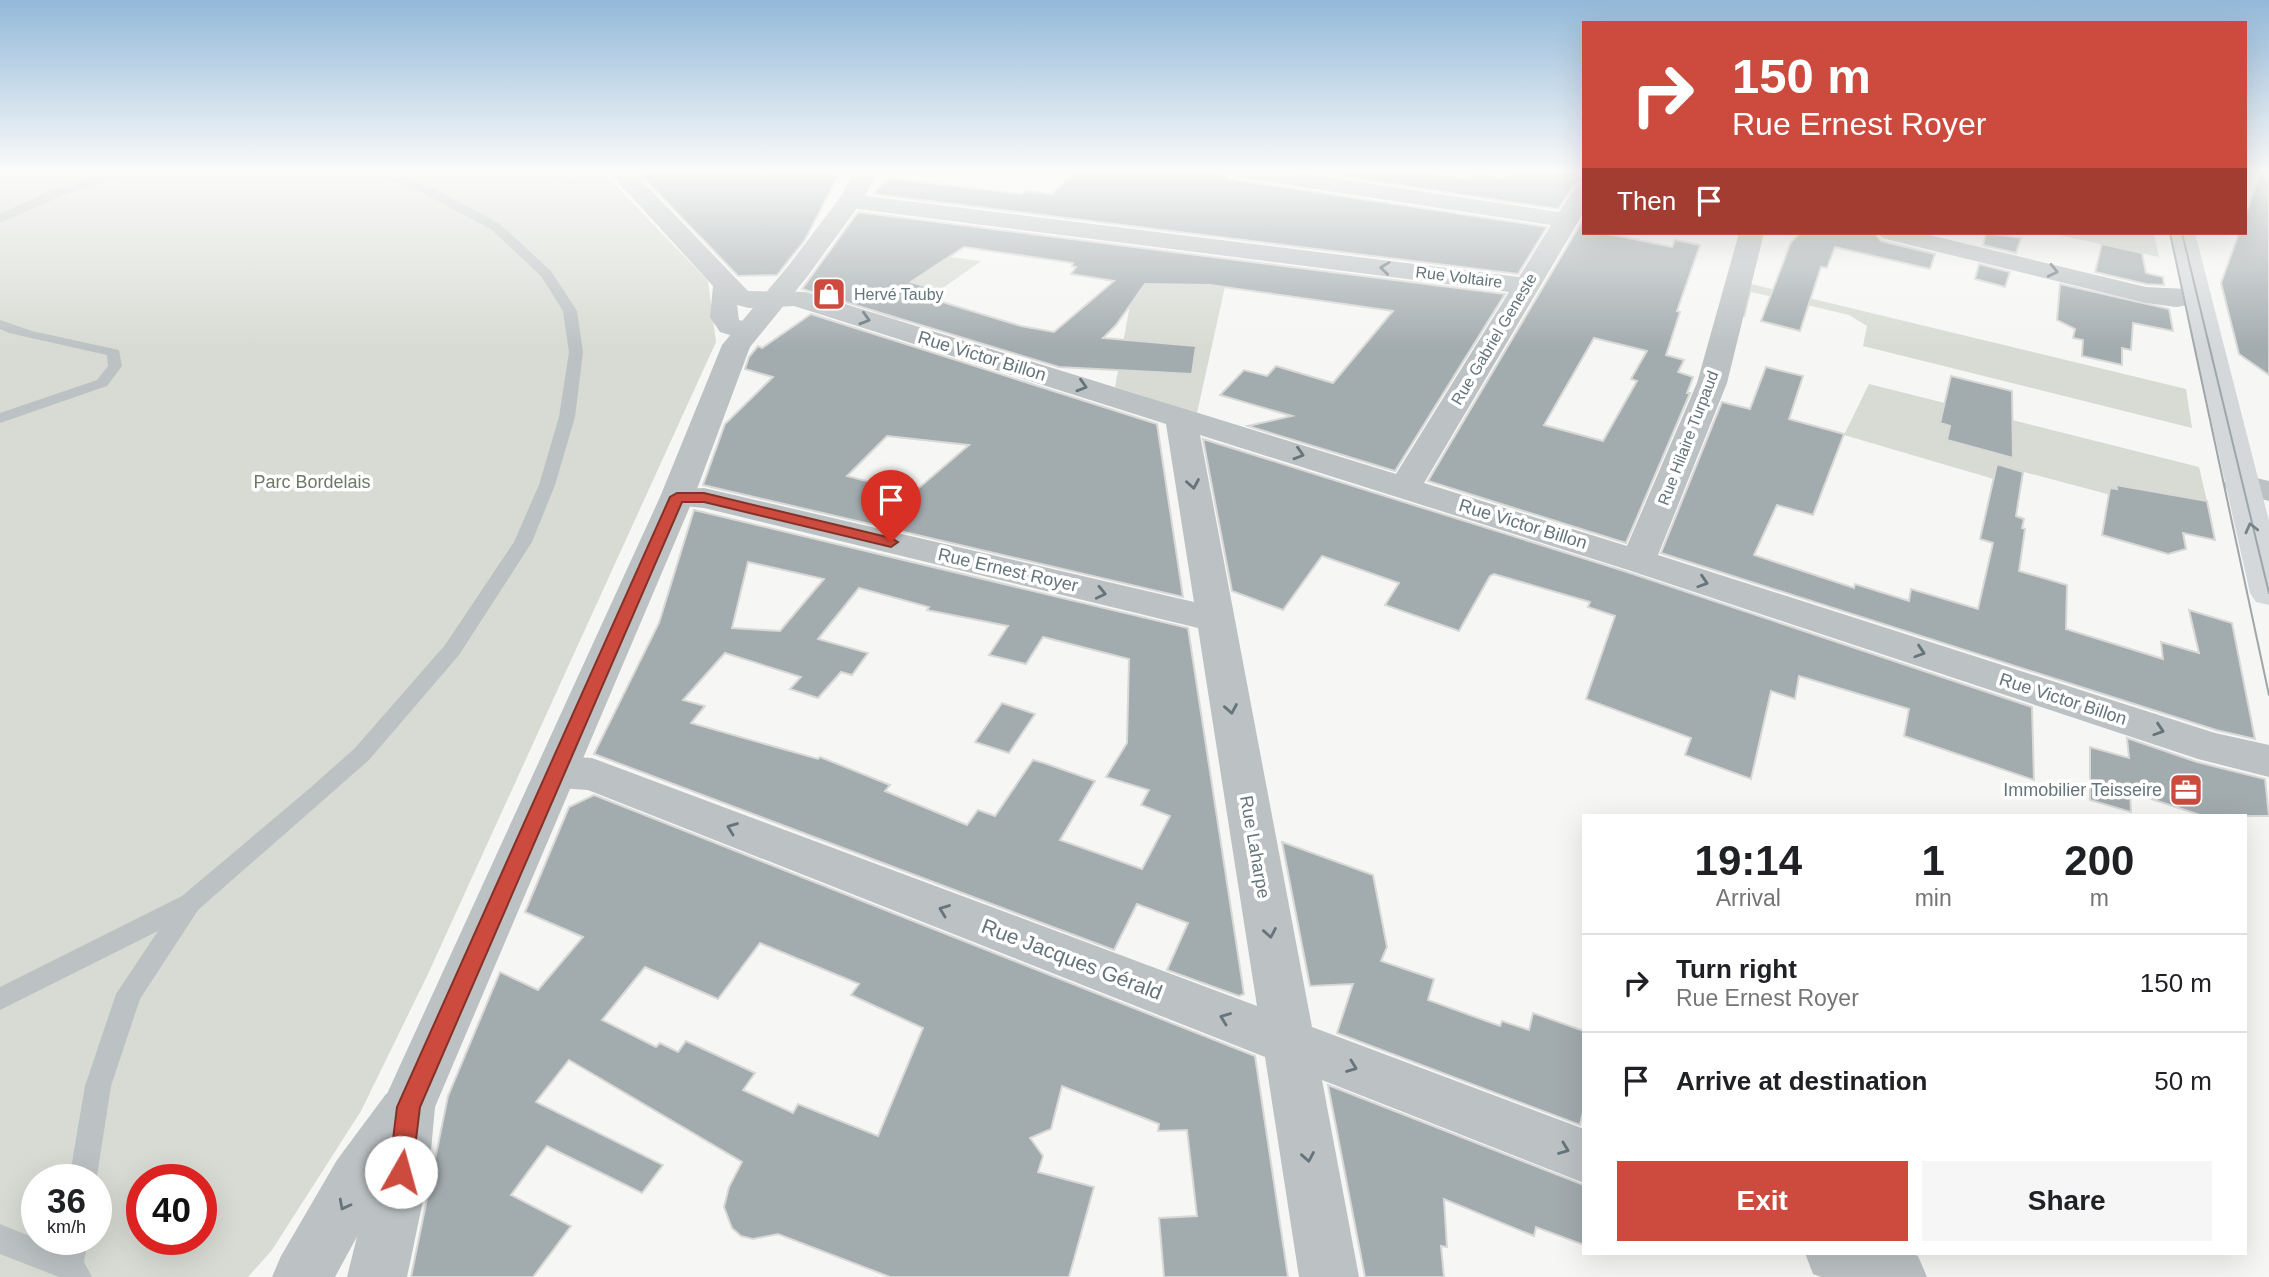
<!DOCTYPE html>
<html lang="en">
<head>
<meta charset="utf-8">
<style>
  :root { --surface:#fff; --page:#f6f6f6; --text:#202124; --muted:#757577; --line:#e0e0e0; --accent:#cc4b3e }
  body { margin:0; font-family:Arial,sans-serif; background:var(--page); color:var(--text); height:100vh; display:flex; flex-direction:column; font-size:26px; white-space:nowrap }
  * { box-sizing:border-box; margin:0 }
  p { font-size:23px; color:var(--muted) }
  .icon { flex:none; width:38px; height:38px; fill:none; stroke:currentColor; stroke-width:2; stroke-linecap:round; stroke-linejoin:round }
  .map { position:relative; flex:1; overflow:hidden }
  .drawer { position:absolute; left:1582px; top:814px; width:665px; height:441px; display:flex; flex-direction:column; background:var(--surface); border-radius:0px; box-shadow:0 7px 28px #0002 }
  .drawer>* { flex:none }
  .banner { position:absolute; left:1582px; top:21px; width:665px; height:214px; border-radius:0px; box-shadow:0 7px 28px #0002; background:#cc4b3e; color:#fff; overflow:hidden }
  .speed { position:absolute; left:21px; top:1164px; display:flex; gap:14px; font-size:35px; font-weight:700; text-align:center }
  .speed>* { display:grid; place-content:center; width:91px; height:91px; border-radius:50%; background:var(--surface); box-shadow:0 7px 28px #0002; line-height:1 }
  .speed small { font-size:18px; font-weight:400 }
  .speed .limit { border:10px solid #d22; background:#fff; color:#111 }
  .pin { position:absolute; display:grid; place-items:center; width:60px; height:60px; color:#fff; margin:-72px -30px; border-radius:50% 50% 50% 0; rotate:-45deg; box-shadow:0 0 7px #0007 }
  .pin .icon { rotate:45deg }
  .me { position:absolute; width:77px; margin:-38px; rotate:7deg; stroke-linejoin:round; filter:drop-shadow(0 0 5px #0008) }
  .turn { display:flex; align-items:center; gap:24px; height:147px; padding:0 35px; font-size:32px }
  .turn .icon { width:91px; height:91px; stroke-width:2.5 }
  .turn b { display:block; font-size:49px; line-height:60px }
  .then { display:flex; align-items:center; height:66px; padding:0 35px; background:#0003; gap:14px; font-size:26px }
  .eta { display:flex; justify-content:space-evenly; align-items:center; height:119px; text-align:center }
  .eta b { font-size:42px; font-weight:700; line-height:49px }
  .button { display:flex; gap:14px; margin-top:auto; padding:14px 35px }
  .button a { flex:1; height:80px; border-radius:0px; background:var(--accent); color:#fff; font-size:28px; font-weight:700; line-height:80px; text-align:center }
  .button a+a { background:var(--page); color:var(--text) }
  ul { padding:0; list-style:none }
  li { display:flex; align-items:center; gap:21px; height:98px; padding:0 35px; border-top:2px solid var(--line) }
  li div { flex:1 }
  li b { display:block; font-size:26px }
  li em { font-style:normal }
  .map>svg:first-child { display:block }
  .green { fill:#d7dbd3; fill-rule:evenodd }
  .building { fill:#a2abae; stroke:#d8d8d6; stroke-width:2; fill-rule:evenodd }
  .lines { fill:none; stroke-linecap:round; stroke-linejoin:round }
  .service { fill:#bcc1c3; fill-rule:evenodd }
  .minor { fill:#bcc1c3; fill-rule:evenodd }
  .tertiary { fill:#bcc1c3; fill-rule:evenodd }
  .secondary { fill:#d4d8da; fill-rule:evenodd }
  .tram { stroke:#9ea6a9; stroke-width:2 }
  .oneway { stroke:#65757b }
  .oneway2 { stroke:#768489 }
  .route { fill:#cc4b3e; stroke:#853128; stroke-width:2 }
  .labels { text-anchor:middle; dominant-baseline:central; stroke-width:7; stroke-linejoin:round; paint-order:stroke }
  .far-street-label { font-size:16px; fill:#65757b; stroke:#fff }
  .far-poi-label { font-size:16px; fill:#65757b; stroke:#fff; text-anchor:start }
  .street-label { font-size:18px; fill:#65757b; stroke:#fff }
  .park-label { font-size:18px; fill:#6d7967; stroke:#fff }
  .poi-label { font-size:18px; fill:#65757b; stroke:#fff; text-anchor:end }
  .near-street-label { font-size:21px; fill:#65757b; stroke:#fff }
</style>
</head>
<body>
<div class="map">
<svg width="2269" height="1277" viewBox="0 0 2269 1277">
  <rect width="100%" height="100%" fill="#f6f6f4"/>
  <g class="green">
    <path d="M0 170H601L708 281 716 342 428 974 361 1111 272 1250 248 1277H0ZM37 1180H96V1239H37ZM142 1180H201V1239H142Z"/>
    <polygon points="2050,233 2154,233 2159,257"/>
    <polygon points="950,257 981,261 898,320 863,308"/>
    <polygon points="1153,272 1226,282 1197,413 1115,387 1134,283"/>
    <polygon points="1747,283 2186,389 2192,428 1863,346 1867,326 1849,315 1751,292 1745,317 1734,314"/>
    <polygon points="1869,384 2199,467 2210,514 2137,502 2024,472 2021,487 1844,435"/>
  </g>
  <g class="building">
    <polygon points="636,170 760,170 760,173 806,173 808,170 841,170 805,240 777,275 738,276"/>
    <polygon points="1076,170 1220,170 1225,177 1235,180 1547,227 1518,274 873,194 888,178 1022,194 1025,191 1052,194"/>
    <polygon points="1297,170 1405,170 1471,179 1474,172 1505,178 1510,170 1569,170 1584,173 1584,182 1574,185 1558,209"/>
    <polygon points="2262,170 2269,170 2269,375 2239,354 2221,283 2239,233 2245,233 2245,216"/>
    <path d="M858 212 1505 294 1395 471 1248 426 1292 416 1220 395 1244 370 1267 376 1276 366 1333 383 1393 311 1210 285 1145 284 1116 325 1103 338 1196 346 1192 374 1059 367 802 289ZM964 247 1073 263 1072 266 1076 267 1071 274 1114 281 1054 332 1021 326 929 298 940 291 911 282Z"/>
    <path d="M1584 218V233H1604L1672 247 1675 240 1700 245 1677 311 1680 312 1666 355 1684 360 1678 372 1693 377 1687 393H1690L1626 543 1428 481ZM1594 338 1647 351 1631 379 1637 381 1603 441 1544 425Z"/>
    <polygon points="1800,233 1875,233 1881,241 1935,254 1930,269 1835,247 1827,268 1821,267 1800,331 1761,321 1791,242"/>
    <polygon points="1986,233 2021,238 2016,253 1983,245"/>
    <polygon points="2102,244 2142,253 2146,273 2163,277 2164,285 2146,284 2095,272"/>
    <polygon points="1979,264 2010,272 2005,287 1975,279"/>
    <polygon points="2060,284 2169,309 2173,331 2133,323 2131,350 2122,348 2122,365 2082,356 2083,340 2073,338 2075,329 2057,320"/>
    <path d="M811 314 1157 424 1183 597 703 485 725 424 773 377 745 369 749 357 758 346 762 348ZM887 436 969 445 913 493 847 476Z"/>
    <polygon points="1766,367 1803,376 1789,419 1844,434 1813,515 1777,505 1754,555 1854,588 1855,584 1909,601 1911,589 1978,609 1993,543 1980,539 1997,464 2023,472 2016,516 2024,519 2022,528 2025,529 2019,571 2067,585 2066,629 2163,659 2161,642 2199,653 2189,610 2232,623 2255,739 2216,730 1661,553 1722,402 1750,409"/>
    <polygon points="1951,376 2012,391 2013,458 1947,440 1950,426 1940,423"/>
    <polygon points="1203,439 1624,571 2032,707 2034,780 1904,736 1909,709 1799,676 1795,699 1771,691 1751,779 1685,755 1691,738 1586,699 1615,616 1588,607 1590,602 1494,574 1490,576 1459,631 1385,605 1399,583 1322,556 1283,610 1232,591"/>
    <polygon points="2116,485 2207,501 2215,540 2183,533 2186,549 2168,554 2102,535 2110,488 2117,489"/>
    <path d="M694 510 1188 628 1244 994 1239 996 1167 970 1188 923 1137 904 1114 950 594 754 659 623ZM748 562 824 579 780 631 732 628ZM859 588 929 607 927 610 1008 626 989 655 1026 664 1043 637 1129 659 1127 743 1106 777 1149 790 1141 805 1170 816 1142 869 1060 840 1095 781 1044 763 1033 760 995 816 978 810 967 825 885 791 890 785 820 757 818 759 691 723 705 706 683 700 725 653 801 677 790 689 818 698 841 672 852 675 868 653 818 639Z"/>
    <polygon points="1002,703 1035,714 1009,753 975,742"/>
    <polygon points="2127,738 2197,762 2265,779 2269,816 2203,816 2130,792 2131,812 2090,800 2090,747 2129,758"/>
    <path d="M594 795 1255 1056 1288 1277H1164L1159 1218 1197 1216 1187 1130 1158 1131 1159 1124 1062 1086 1051 1129 1030 1138 1043 1156 1038 1172 1094 1187 1069 1277H890L778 1234 753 1239 741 1236 732 1228 724 1207 729 1187 742 1162 569 1060 536 1102 663 1165 642 1193 547 1146 511 1195 571 1226 533 1277H411L448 1096 500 972 538 990 583 937 525 912 569 807ZM760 943 859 984 851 995 923 1028 878 1136 798 1104 793 1113 743 1090 755 1073 686 1041 678 1052 660 1043 656 1047 602 1020 645 967 718 999Z"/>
    <polygon points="1282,842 1373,875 1387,947 1381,961 1434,979 1428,1000 1500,1026 1502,1021 1529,1030 1533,1013 1584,1031 1584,1108 1580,1125 1337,1033 1353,984 1310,986"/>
    <polygon points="1328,1085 1584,1185 1584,1245 1536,1227 1534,1236 1444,1199 1447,1247 1441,1246 1444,1277 1365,1277"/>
  </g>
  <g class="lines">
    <g class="service">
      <polygon points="120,170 138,170 58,197 0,223 0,214 50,191"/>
      <polygon points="366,170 382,170 431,187 500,224 551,271 577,311 583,352 575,417 555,485 532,542 459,655 369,760 198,910 140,999 111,1086 96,1182 96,1180 69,1180 85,1086 116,994 158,931 0,1010 0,987 182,896 309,789 355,748 445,645 514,542 539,485 559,417 569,352 563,311 541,276 492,230 423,193"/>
      <polygon points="528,170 545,170 580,183 570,185"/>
      <polygon points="0,320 32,331 119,350 122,366 107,386 0,423 0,413 97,380 108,366 107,355 9,333 0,329"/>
      <polygon points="0,1224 57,1247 58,1239 88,1239 84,1262 92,1277 59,1277 0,1254"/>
    </g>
    <g class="minor">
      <polygon points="607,170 632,170 748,291 806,292 1396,474 1509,292 850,208 841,206 838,201 841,196 850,194 1519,277 1551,225 1235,177 1227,175 1223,170 1280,170 1559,212 1576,186 1584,184 1584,212 1424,483 1627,546 1697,383 1739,233 1764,233 1727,383 1658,555 2215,733 2269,745 2269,777 2198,759 1625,569 1200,435 1312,1027 1584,1129 1584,1183 1322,1080 1359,1277 1299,1277 1265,1057 588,790 558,788 543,784 537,772 543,760 558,756 592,758 1257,1006 1198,628 704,508 665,504 660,497 665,490 704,488 1194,602 1166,424 794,306 749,308 737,305 739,320 756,325 760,331 756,337 746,340 720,332 710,317 713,286"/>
      <polygon points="1878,233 1921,233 2146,287 2207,290 2211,296 2207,302 2176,307 2146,303 1882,238"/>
      <polygon points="2240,474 2269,481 2269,501 2228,491 2223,484 2228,477"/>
      <polygon points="405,1086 424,1094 432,1112 424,1130 377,1200 335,1277 272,1277 281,1256 337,1160 386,1094"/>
      <polygon points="1805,1253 1911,1253 1918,1256 1927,1277 1821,1277 1813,1274"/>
    </g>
    <polygon class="tertiary" points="856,170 879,170 862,201 807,277 750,347 694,497 435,1107 429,1172 407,1277 347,1277 373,1172 381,1107 660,497 722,345 789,265 839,199"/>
    <polygon class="secondary" points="2169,233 2195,233 2269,521 2269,605 2256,602 2250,593"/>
    <g class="tram">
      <polyline points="2170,233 2269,695"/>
      <polyline points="2182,233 2269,593"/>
    </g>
  </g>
  <defs><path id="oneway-chevron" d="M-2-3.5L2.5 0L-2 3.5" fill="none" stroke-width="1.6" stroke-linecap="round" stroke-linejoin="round" transform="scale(1.75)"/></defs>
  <g class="oneway">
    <use href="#oneway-chevron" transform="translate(1385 268) rotate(-173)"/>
    <use href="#oneway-chevron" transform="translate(2053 271) rotate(13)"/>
    <use href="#oneway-chevron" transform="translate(865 319) rotate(17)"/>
    <use href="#oneway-chevron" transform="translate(1082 386) rotate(17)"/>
    <use href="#oneway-chevron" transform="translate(1299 454) rotate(17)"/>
    <use href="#oneway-chevron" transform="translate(1193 484) rotate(80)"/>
    <use href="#oneway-chevron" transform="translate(1703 582) rotate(18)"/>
    <use href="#oneway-chevron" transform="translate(1101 593) rotate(13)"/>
    <use href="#oneway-chevron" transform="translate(1920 652) rotate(18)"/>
    <use href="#oneway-chevron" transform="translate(1231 709) rotate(80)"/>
    <use href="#oneway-chevron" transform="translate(2159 730) rotate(18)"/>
    <use href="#oneway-chevron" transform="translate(732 828) rotate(-159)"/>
    <use href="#oneway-chevron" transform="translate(944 910) rotate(-159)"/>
    <use href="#oneway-chevron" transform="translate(1270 933) rotate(80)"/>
    <use href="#oneway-chevron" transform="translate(1225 1018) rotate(-159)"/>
    <use href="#oneway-chevron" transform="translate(1352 1067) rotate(21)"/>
    <use href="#oneway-chevron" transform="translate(1564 1149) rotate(21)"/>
    <use href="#oneway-chevron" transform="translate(1308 1157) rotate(80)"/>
    <use href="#oneway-chevron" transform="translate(344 1205) rotate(118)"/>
  </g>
  <use class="oneway2" href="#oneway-chevron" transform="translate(2251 528) rotate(-104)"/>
  <linearGradient id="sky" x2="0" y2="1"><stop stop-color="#93b9d9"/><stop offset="0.49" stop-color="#fbfbfa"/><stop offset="1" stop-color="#fbfbfa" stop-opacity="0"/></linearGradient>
  <rect width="2269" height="349" fill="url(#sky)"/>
  <polygon class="route" points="677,493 704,493 891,538 898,542 891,547 704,502 682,502 420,1107 412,1172 409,1180 401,1183 393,1180 389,1172 397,1107 670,497"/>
  <defs>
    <symbol id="shop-square" viewBox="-11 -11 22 22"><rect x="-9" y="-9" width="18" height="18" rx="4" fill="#cc4b3e" stroke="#fff"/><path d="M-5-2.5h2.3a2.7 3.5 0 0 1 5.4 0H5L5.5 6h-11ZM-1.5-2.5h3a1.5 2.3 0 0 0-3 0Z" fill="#fff"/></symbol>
    <symbol id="office-square" viewBox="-11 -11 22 22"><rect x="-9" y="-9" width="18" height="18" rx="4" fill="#cc4b3e" stroke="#fff"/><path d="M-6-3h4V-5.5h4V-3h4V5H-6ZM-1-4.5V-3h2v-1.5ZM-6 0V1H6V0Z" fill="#fff"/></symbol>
  </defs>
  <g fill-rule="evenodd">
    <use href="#shop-square" x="810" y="275" width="38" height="38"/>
    <use href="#office-square" x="2167" y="771" width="38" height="38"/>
  </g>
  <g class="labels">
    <g class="far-street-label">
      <text transform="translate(1459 277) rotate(7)">Rue Voltaire</text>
      <text transform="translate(1494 339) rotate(-59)">Rue Gabriel Geneste</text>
      <text transform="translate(1688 438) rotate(-69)">Rue Hilaire Turpaud</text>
    </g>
    <g class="far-poi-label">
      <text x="854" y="294">Hervé Tauby</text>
    </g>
    <g class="street-label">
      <text transform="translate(982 356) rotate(17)">Rue Victor Billon</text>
      <text transform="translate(1523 524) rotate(17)">Rue Victor Billon</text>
      <text transform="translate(1008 570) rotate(13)">Rue Ernest Royer</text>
      <text transform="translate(2063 699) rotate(18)">Rue Victor Billon</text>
      <text transform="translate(1255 847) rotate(80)">Rue Laharpe</text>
    </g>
    <g class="park-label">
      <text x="312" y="482">Parc Bordelais</text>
    </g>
    <g class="poi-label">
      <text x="2162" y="790">Immobilier Teisseire</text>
    </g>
    <g class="near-street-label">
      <text transform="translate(1072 959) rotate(21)">Rue Jacques Gérald</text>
    </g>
  </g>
</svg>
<div class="speed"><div>36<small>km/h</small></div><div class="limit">40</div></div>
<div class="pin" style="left:891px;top:542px;background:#d93025"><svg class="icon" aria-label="arrive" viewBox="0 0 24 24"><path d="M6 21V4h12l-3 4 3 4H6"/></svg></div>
<svg class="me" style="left:401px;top:1172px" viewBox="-20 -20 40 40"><circle r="19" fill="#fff"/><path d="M0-13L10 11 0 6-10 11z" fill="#cc4b3e"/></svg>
<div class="banner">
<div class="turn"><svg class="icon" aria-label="right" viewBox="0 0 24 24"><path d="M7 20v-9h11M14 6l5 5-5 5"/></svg><div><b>150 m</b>Rue Ernest Royer</div></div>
<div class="then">Then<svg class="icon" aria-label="arrive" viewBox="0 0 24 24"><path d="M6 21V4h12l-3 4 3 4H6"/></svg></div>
</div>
<section class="drawer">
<div class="eta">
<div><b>19:14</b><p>Arrival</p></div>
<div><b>1</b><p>min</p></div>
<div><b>200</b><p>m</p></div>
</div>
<ul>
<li><svg class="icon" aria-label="right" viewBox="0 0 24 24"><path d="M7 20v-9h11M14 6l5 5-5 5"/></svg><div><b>Turn right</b><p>Rue Ernest Royer</p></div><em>150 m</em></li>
<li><svg class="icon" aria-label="arrive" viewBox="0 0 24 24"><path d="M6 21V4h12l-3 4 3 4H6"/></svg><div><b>Arrive at destination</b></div><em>50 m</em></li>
</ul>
<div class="button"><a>Exit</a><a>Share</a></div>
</section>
</div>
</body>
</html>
